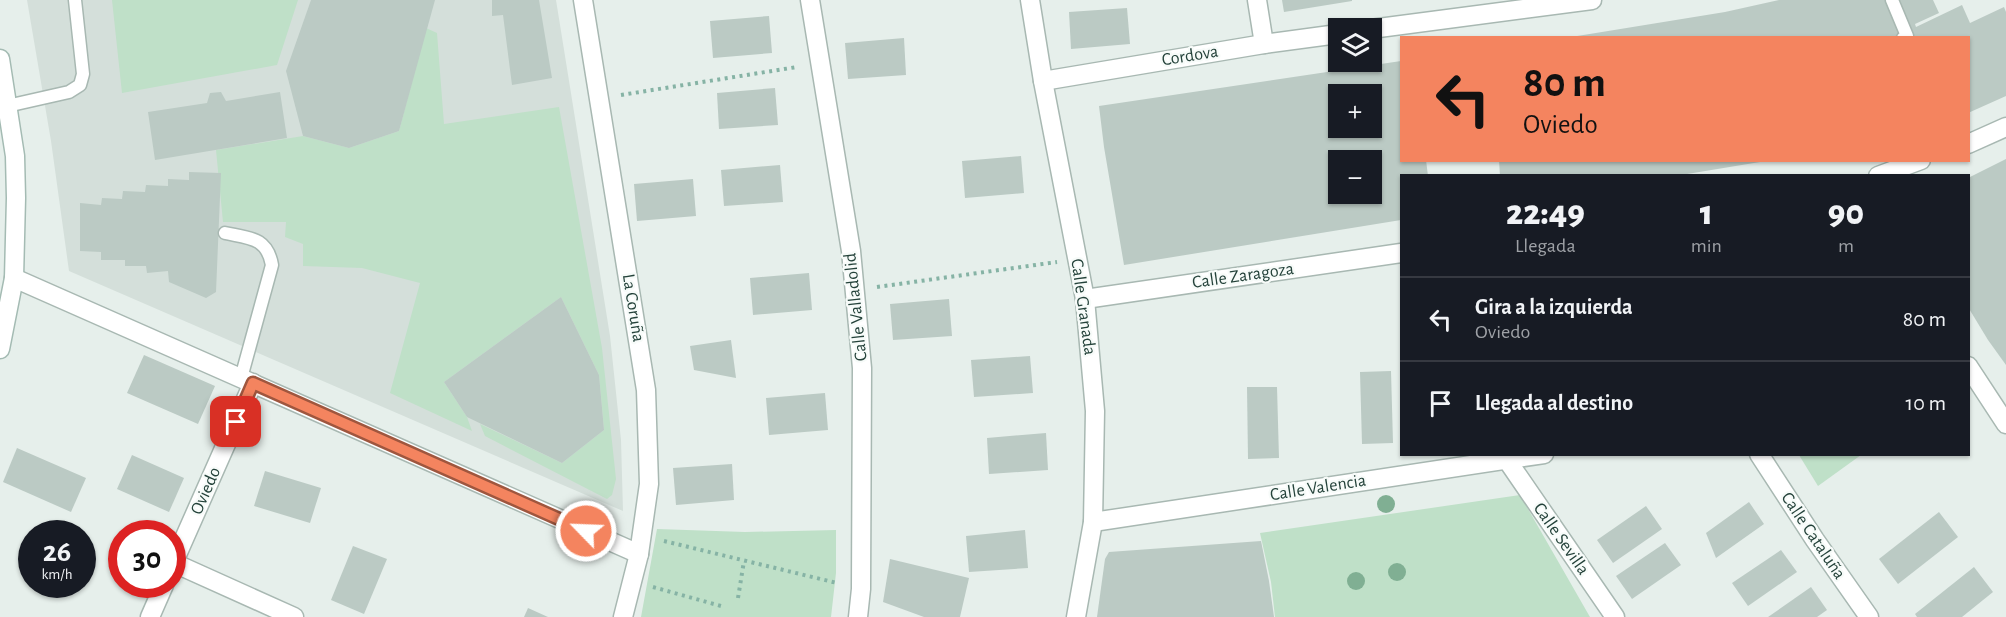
<!DOCTYPE html>
<html lang="es">
<head>
<meta charset="utf-8">
<style>
  :root { --surface:#171b24; --page:#242831; --text:#f1f3f6; --muted:#9ea1a6; --line:#363941 }
  body { margin:0; font-family:"Alegreya Sans",sans-serif; background:var(--page); color:var(--text); height:100vh; display:flex; flex-direction:column; font-size:22px; white-space:nowrap }
  * { box-sizing:border-box; margin:0 }
  p { font-size:20px; color:var(--muted) }
  .icon { flex:none; width:33px; height:33px; fill:none; stroke:currentColor; stroke-width:2; stroke-linecap:round; stroke-linejoin:round }
  .map { position:relative; flex:1; overflow:hidden }
  .sheet { position:absolute; left:1400px; top:174px; width:570px; height:282px; display:flex; flex-direction:column; background:var(--surface); border-radius:0px; box-shadow:0 2px 4px #0004 }
  .sheet>* { flex:none }
  .guide { position:absolute; left:1400px; top:36px; width:570px; height:126px; border-radius:0px; box-shadow:0 2px 4px #0004; background:#f4845f; color:#111; overflow:hidden }
  .buttons { position:absolute; left:1328px; top:18px; display:grid; gap:12px }
  .buttons a { display:grid; place-items:center; width:54px; height:54px; border-radius:0px; background:var(--surface); box-shadow:0 2px 4px #0004; font-size:30px }
  .speed { position:absolute; left:18px; top:520px; display:flex; gap:12px; font-size:30px; font-weight:700; text-align:center }
  .speed>* { display:grid; place-content:center; width:78px; height:78px; border-radius:50%; background:var(--surface); box-shadow:0 2px 4px #0004; line-height:1 }
  .speed small { font-size:15px; font-weight:400 }
  .speed .limit { border:9px solid #d22; background:#fff; color:#111 }
  .pin { position:absolute; display:grid; place-items:center; width:51px; height:51px; color:#fff; margin:-26px; border-radius:12px; box-shadow:0 3px 9px #0006 }
  .me { position:absolute; width:66px; margin:-33px; rotate:294deg; stroke-linejoin:round; filter:drop-shadow(0 0 4px #0008) }
  .turn { display:flex; align-items:center; gap:21px; height:126px; padding:0 24px; font-size:27px }
  .turn .icon { width:78px; height:78px; stroke-width:2.5 }
  .turn b { display:block; font-size:42px; line-height:51px }
  .eta { display:flex; justify-content:space-evenly; align-items:center; height:102px; text-align:center }
  .eta b { font-size:36px; font-weight:800; line-height:42px }
  ul { padding:0; list-style:none }
  li { display:flex; align-items:center; gap:18px; height:84px; padding:0 24px; border-top:2px solid var(--line) }
  li div { flex:1 }
  li b { display:block; font-size:22px }
  li em { font-style:normal }
  .map>svg:first-child { display:block }
  .built { fill:#d4dfda }
  .green { fill:#bfe0c8 }
  .building { fill:#bbcac4; fill-rule:evenodd }
  .lines { fill:none; stroke-linecap:round; stroke-linejoin:round }
  .lane-casing { stroke:#a8b8b2; stroke-width:15 }
  .street-casing { stroke:#a8b8b2; stroke-width:21 }
  .secondary-casing { stroke:#a4bbb3; stroke-width:21 }
  .path { stroke:#86b3a5; stroke-width:4; stroke-dasharray:3 4.5; stroke-linecap:butt }
  .lane { stroke:#fff; stroke-width:12 }
  .street { stroke:#fff; stroke-width:18 }
  .secondary { stroke:#fff; stroke-width:18 }
  .tree { fill:#80af93 }
  .route-casing { stroke:#9f563e; stroke-width:15 }
  .route { stroke:#f4845f; stroke-width:10 }
  .labels { text-anchor:middle; dominant-baseline:central; stroke-width:4.5; stroke-linejoin:round; paint-order:stroke }
  .street-label { font-size:18px; fill:#24423a; stroke:#f7fbf9 }
</style>
</head>
<body>
<div class="map">
<svg width="2006" height="617" viewBox="0 0 2006 617">
  <rect width="100%" height="100%" fill="#e6efeb"/>
  <polygon class="built" points="27,0 556,0 610,336 621,440 623,511 69,271 51,141"/>
  <g class="green">
    <polygon points="112,0 298,0 277,65 122,93"/>
    <polygon points="426,28 437,33 444,124 559,107 602,348 616,479 612,495 607,499 485,436 480,424 562,463 604,430 599,375 561,297 444,382 467,417 472,431 390,393 420,283 362,268 303,266 303,244 285,237 286,222 223,222 216,150 303,136 349,148 399,131"/>
    <polygon points="1799,455 1861,455 1818,486"/>
    <polygon points="1520,495 1590,617 1275,617 1271,582 1260,533"/>
    <polygon points="657,529 745,532 836,530 836,573 831,617 641,617"/>
  </g>
  <g class="building">
    <polygon points="311,0 435,0 399,131 349,148 303,136 286,71"/>
    <polygon points="492,0 539,0 552,78 512,85 503,15 492,16"/>
    <polygon points="1282,0 1352,0 1352,1 1284,12"/>
    <polygon points="1779,0 1933,0 1939,13 1915,24 1916,27 1962,5 1970,23 2004,7 2006,12 2006,96 1968,113 1968,38 1565,38 1725,12"/>
    <polygon points="1127,8 1130,44 1071,49 1069,12"/>
    <polygon points="769,16 772,53 713,58 710,21"/>
    <polygon points="904,38 906,75 848,79 845,43"/>
    <path d="M1401 61V160H1426L1428 176H1401V220L1124 265 1104 147 1099 106ZM1338 94H1371V128H1338ZM1338 160H1371V194H1338Z"/>
    <polygon points="775,88 778,125 719,129 717,93"/>
    <polygon points="221,92 226,101 280,92 287,138 155,160 148,112 207,103 210,93"/>
    <polygon points="1021,156 1024,193 965,198 962,161"/>
    <polygon points="2006,159 2006,365 1988,340 1968,307 1968,178"/>
    <polygon points="1499,160 1760,160 1760,162 1675,176 1500,176"/>
    <polygon points="780,165 783,202 724,206 721,170"/>
    <polygon points="189,172 221,173 216,292 206,298 169,282 168,271 147,273 146,266 125,266 125,260 101,260 101,252 80,251 80,203 101,205 102,198 122,199 123,191 145,192 146,185 168,186 168,179 189,180"/>
    <polygon points="693,179 696,216 637,221 634,184"/>
    <polygon points="809,273 812,310 753,315 750,278"/>
    <polygon points="561,297 599,375 604,430 562,463 467,417 444,382"/>
    <polygon points="949,299 952,336 893,340 890,304"/>
    <polygon points="731,340 736,378 694,370 690,346"/>
    <polygon points="144,355 215,386 198,424 127,393"/>
    <polygon points="1030,356 1033,393 974,397 971,360"/>
    <polygon points="1391,371 1393,443 1362,444 1360,372"/>
    <polygon points="1247,387 1277,387 1279,458 1248,459"/>
    <polygon points="825,393 828,430 769,435 766,398"/>
    <polygon points="1046,433 1048,470 989,474 987,438"/>
    <polygon points="17,448 86,478 71,512 3,482"/>
    <polygon points="132,455 184,478 169,512 117,489"/>
    <polygon points="732,464 734,500 676,505 673,468"/>
    <polygon points="265,471 321,488 310,523 254,506"/>
    <polygon points="1749,502 1764,524 1716,558 1706,533"/>
    <polygon points="1646,506 1662,529 1613,563 1597,540"/>
    <polygon points="1939,512 1958,537 1898,584 1879,559"/>
    <polygon points="1025,530 1028,568 969,572 966,536"/>
    <polygon points="1261,541 1269,581 1274,617 1097,617 1105,559 1109,552"/>
    <polygon points="1665,543 1681,565 1632,599 1616,576"/>
    <polygon points="353,546 387,559 364,614 331,600"/>
    <polygon points="1781,550 1797,572 1748,606 1732,583"/>
    <polygon points="890,559 969,578 960,617 924,617 883,602"/>
    <polygon points="1974,567 1993,592 1962,617 1917,617 1915,614"/>
    <polygon points="1811,587 1827,610 1817,617 1768,617"/>
    <polygon points="528,608 548,617 524,617"/>
  </g>
  <g class="lines">
    <defs>
      <g id="lane">
        <polyline points="1892,0 1907,36 1903,38"/>
        <polyline points="7,106 69,92 80,85 83,74 75,0"/>
        <path d="M225 233C249 238 267 237 272 265L241 378"/>
      </g>
      <g id="street">
        <polyline points="583,0 646,390 649,484 639,554 623,617"/>
        <polyline points="810,0 851,251 862,368 861,589 858,617"/>
        <polyline points="1030,0 1043,81 1085,299 1095,411 1093,522 1076,617"/>
        <polyline points="1257,0 1264,44"/>
        <polyline points="1371,29 1592,0"/>
        <polyline points="1043,81 1264,44 1338,34"/>
        <polyline points="1968,144 2006,127"/>
        <polyline points="1878,176 1921,160"/>
        <polyline points="14,278 639,554"/>
        <polyline points="1085,299 1401,253"/>
        <polyline points="1968,366 2006,424"/>
        <polyline points="1759,454 1815,540 1869,617"/>
        <polyline points="1507,460 1615,617"/>
        <polyline points="1093,522 1544,454"/>
        <polyline points="174,563 294,617"/>
        <polyline points="172,566 253,383"/>
        <polyline points="150,617 164,585"/>
      </g>
      <polyline id="secondary" points="0,59 15,156 16,198 14,278 0,349"/>
    </defs>
    <use href="#lane" class="lane-casing"/>
    <use href="#street" class="street-casing"/>
    <use href="#secondary" class="secondary-casing"/>
    <g class="path">
      <polyline points="621,95 797,67"/>
      <polyline points="877,287 1057,262"/>
      <polyline points="664,541 837,583"/>
      <polyline points="653,587 721,606"/>
      <polyline points="738,598 744,561"/>
    </g>
    <use href="#lane" class="lane"/>
    <use href="#street" class="street"/>
    <use href="#secondary" class="secondary"/>
  </g>
  <g class="tree">
    <circle cx="1386" cy="504" r="9"/>
    <circle cx="1397" cy="572" r="9"/>
    <circle cx="1356" cy="581" r="9"/>
  </g>
  <g class="lines">
    <defs>
      <polyline id="route" points="236,422 253,383 586,531"/>
    </defs>
    <use href="#route" class="route-casing"/>
    <use href="#route" class="route"/>
  </g>
  <g class="labels">
    <g class="street-label">
      <text transform="translate(1190 56) rotate(-9)">Cordova</text>
      <text transform="translate(1243 276) rotate(-8)">Calle Zaragoza</text>
      <text transform="translate(856 307) rotate(-96)">Calle Valladolid</text>
      <text transform="translate(1083 307) rotate(82)">Calle Granada</text>
      <text transform="translate(633 308) rotate(81)">La Coruña</text>
      <text transform="translate(1318 488) rotate(-9)">Calle Valencia</text>
      <text transform="translate(206 491) rotate(-66)">Oviedo</text>
      <text transform="translate(1813 536) rotate(56)">Calle Cataluña</text>
      <text transform="translate(1561 539) rotate(55)">Calle Sevilla</text>
    </g>
  </g>
</svg>
<div class="buttons">
<a><svg class="icon" aria-label="layers" viewBox="0 0 24 24"><path d="M12 4l9 5-9 5-9-5zM3 14l9 5 9-5"/></svg></a>
<a>+</a>
<a>−</a>
</div>
<div class="speed"><div>26<small>km/h</small></div><div class="limit">30</div></div>
<div class="pin" style="left:236px;top:422px;background:#d93025"><svg class="icon" aria-label="arrive" viewBox="0 0 24 24"><path d="M6 21V4h12l-3 4 3 4H6"/></svg></div>
<svg class="me" style="left:586px;top:531px" viewBox="-20 -20 40 40"><circle r="17" fill="#f4845f" stroke="#fff" stroke-width="3"/><path d="M0-11L8 9 0 5-8 9z" fill="#fff"/></svg>
<div class="guide">
<div class="turn"><svg class="icon" aria-label="left" viewBox="0 0 24 24"><path d="M17 20v-9H6M10 6l-5 5 5 5"/></svg><div><b>80 m</b>Oviedo</div></div>
</div>
<section class="sheet">
<div class="eta">
<div><b>22:49</b><p>Llegada</p></div>
<div><b>1</b><p>min</p></div>
<div><b>90</b><p>m</p></div>
</div>
<ul>
<li><svg class="icon" aria-label="left" viewBox="0 0 24 24"><path d="M17 20v-9H6M10 6l-5 5 5 5"/></svg><div><b>Gira a la izquierda</b><p>Oviedo</p></div><em>80 m</em></li>
<li><svg class="icon" aria-label="arrive" viewBox="0 0 24 24"><path d="M6 21V4h12l-3 4 3 4H6"/></svg><div><b>Llegada al destino</b></div><em>10 m</em></li>
</ul>
</section>
</div>
</body>
</html>
